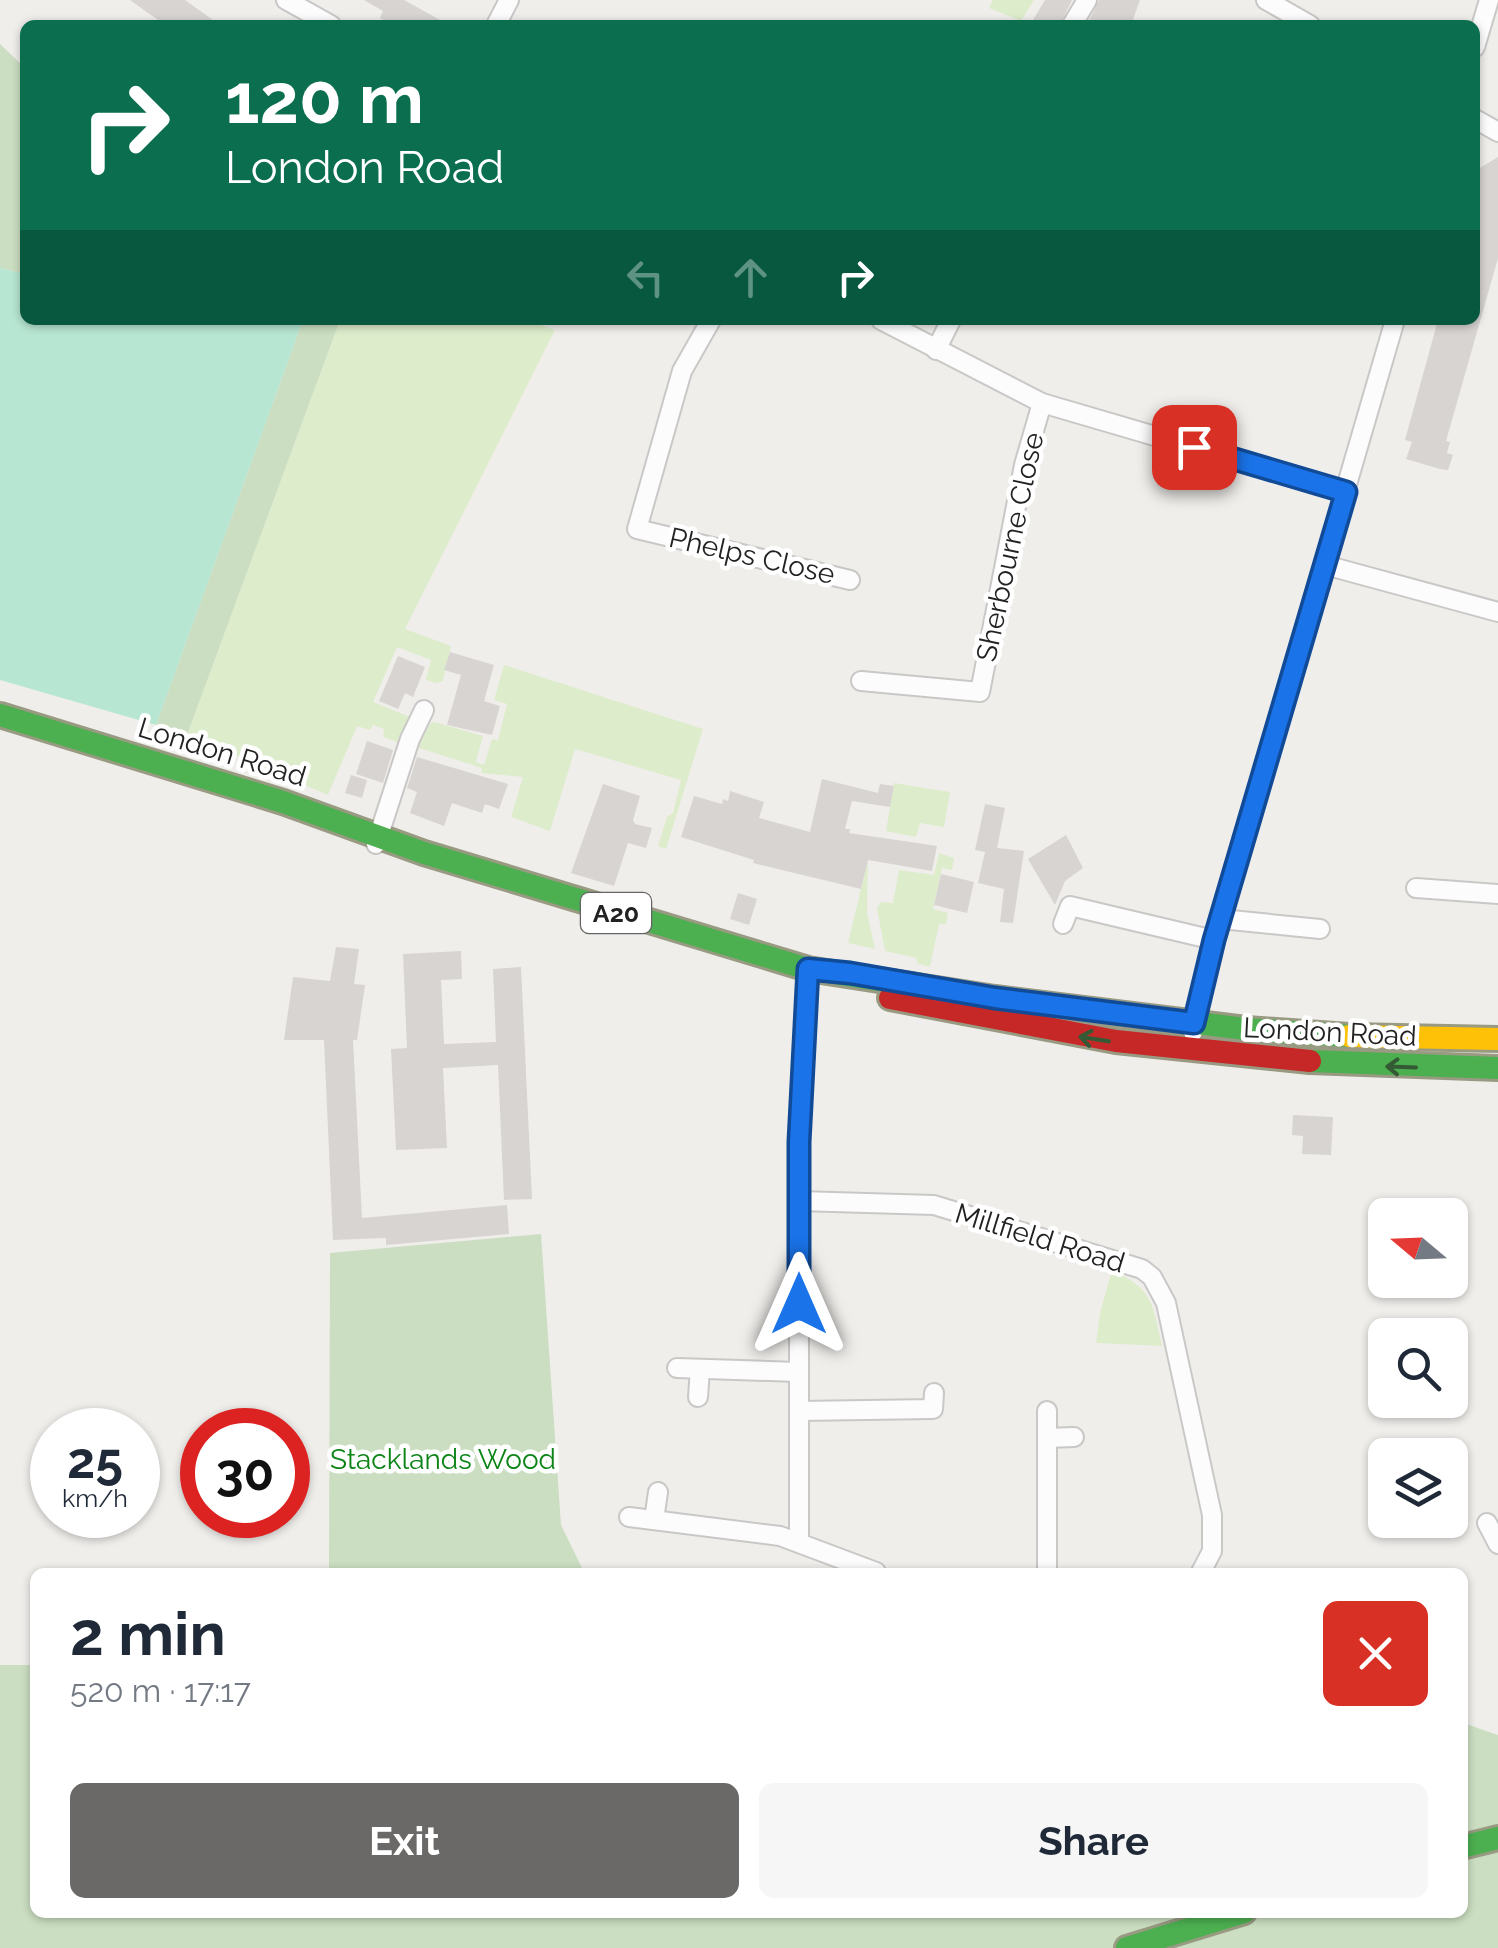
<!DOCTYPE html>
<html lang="en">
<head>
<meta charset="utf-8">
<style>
  :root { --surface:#fff; --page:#f6f6f7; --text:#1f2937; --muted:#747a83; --accent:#6a6968 }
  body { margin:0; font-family:Raleway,sans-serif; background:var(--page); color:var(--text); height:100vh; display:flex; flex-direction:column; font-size:38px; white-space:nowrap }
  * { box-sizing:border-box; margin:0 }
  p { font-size:32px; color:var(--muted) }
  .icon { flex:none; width:55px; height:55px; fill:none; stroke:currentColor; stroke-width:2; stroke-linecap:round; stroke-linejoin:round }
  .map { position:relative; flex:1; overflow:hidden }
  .panel { position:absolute; left:30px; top:1568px; width:1438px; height:350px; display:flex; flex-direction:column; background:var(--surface); border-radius:15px; box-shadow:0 2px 8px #0004 }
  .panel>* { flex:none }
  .banner { position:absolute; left:20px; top:20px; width:1460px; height:305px; border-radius:15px; box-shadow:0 2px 8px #0004; background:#0b6e4f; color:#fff; overflow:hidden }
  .needle { width:65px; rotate:289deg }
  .controls { position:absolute; left:1368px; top:1198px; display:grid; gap:20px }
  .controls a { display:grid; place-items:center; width:100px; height:100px; border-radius:15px; background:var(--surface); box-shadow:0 2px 8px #0004; font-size:50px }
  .speed { position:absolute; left:30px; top:1408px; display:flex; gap:20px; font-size:50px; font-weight:700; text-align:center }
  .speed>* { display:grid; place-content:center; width:130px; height:130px; border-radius:50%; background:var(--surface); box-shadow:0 2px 8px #0004; line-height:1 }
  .speed small { font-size:25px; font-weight:400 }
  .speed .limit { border:15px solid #d22; background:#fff; color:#111 }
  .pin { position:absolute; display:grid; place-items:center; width:85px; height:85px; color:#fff; margin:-42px; border-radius:20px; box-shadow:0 5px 15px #0006 }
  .me { position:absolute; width:110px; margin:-55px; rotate:0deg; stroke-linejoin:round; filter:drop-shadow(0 0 8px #0008) }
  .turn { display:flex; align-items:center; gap:35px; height:210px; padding:0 40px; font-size:45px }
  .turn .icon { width:130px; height:130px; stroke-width:2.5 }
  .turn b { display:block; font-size:70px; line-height:85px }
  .lanes { display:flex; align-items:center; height:95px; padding:0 40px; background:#0003; justify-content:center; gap:50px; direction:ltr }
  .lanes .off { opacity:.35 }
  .round { display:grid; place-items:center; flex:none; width:105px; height:105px; border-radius:15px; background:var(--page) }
  .summary { display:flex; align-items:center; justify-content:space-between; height:170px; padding:0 40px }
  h1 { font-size:60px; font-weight:700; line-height:75px }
  .primary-button { display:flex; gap:20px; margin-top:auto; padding:20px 40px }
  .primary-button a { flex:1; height:115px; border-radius:15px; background:var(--accent); color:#fff; font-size:40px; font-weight:700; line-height:115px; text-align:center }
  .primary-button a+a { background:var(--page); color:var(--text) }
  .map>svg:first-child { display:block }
  .grass { fill:#ddeccb }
  .forest { fill:#cbdec1 }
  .pitch { fill:#b7e6d2 }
  .building { fill:#d7d4d2 }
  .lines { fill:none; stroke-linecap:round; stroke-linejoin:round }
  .street-casing { stroke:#c9c8c7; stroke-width:22 }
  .fast-casing { stroke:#999a82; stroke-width:28 }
  .slow-casing { stroke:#999a82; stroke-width:28 }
  .jam-casing { stroke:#999a82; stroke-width:28 }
  .street { stroke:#fdfcfc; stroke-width:18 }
  .fast { stroke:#4caf50; stroke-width:22 }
  .slow { stroke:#ffc107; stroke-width:22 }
  .jam { stroke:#c62828; stroke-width:22 }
  .oneway { stroke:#335a34 }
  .route-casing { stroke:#114b97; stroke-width:25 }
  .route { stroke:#1a73e8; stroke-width:18 }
  .labels { text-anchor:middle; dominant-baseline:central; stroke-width:9; stroke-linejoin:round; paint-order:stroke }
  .shield { fill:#fff; stroke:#646464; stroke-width:2.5 }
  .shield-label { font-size:25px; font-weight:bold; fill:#222 }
  .street-label { font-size:28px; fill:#222; stroke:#fff }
  .park-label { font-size:28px; fill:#0c8416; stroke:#fff }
</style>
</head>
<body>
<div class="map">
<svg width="1498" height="1948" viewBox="0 0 1498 1948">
  <rect width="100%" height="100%" fill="#f0eeeb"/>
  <g class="grass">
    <polygon points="993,0 1034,0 1021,21 989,8"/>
    <polygon points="340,320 526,320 555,330 405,629 451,646 443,681 437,683 426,680 431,660 397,647 373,702 410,717 398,751 395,750 397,742 383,737 384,729 373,725 370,730 357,726 328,795 187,735"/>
    <polygon points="504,665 703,729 666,849 658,846 667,817 673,813 681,780 575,749 550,831 511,817 523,777 481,773 482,768 416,747 430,724 434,722 483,736 476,762 484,765 492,739 498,740 507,704 494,700"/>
    <polygon points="894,783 950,792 944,827 920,823 916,837 886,831"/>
    <polygon points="939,853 954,858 952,870 942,868 933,909 948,913 946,924 939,924 930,967 917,963 917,958 885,951 877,908 881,902 893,903 899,870 934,875"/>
    <polygon points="868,860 867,913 875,949 848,943"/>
    <path d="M1115 1272C1154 1289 1153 1307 1162 1346L1096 1343 1100 1313 1111 1274Z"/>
  </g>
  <g class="forest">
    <polygon points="0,44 25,68 25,274 0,268"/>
    <polygon points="303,320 340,320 187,735 156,725"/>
    <polygon points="541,1234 561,1525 584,1572 329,1572 330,1253"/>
    <polygon points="0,1665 35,1665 35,1912 1462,1912 1463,1723 1498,1735 1498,1948 0,1948"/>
  </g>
  <polygon class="pitch" points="0,268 25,274 25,320 303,320 156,725 0,680"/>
  <g class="building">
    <polygon points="130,0 185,0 220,25 165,25"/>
    <polygon points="364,0 404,0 449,25 393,25 380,18 383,11"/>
    <polygon points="1045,0 1072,0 1060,25 1030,25"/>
    <polygon points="1099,0 1140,0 1131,25 1087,25"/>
    <polygon points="1498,157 1498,258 1446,441 1450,442 1447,453 1453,455 1448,470 1440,469 1406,459 1412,442 1405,440 1438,320 1475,320 1475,171"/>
    <polygon points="450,652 494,665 484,701 500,706 492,735 447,725 461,675 444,670"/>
    <polygon points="398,656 425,667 413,697 405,693 398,709 379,701"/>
    <polygon points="367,741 393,750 383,783 356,774"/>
    <polygon points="417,757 508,784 499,809 485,804 482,813 452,803 444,826 410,813 417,792 407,788"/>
    <polygon points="351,775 367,780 362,798 345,793"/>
    <polygon points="822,779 878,793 880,784 894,786 890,807 852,801 845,829 850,829 849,833 937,846 932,871 868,860 861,889 753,863 754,860 681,837 694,796 722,804 723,799 728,801 730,791 764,802 759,818 810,832"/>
    <polygon points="603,784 640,796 633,820 635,824 652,828 646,848 628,843 614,886 571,873"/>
    <polygon points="985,804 1005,808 997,848 1024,851 1013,923 1000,922 1004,889 978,883 985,852 975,850"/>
    <polygon points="1066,835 1083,868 1065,881 1055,905 1028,859"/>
    <polygon points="941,874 974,882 967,913 934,905"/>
    <polygon points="738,893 757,899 749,925 730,919"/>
    <polygon points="336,947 359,949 354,984 365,985 357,1040 353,1040 362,1218 507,1205 509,1234 386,1245 386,1238 333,1240 324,1040 284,1040 293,977 330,981"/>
    <polygon points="461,951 462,979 441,980 444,1044 496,1042 493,969 521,967 532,1199 504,1200 498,1065 443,1068 447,1148 396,1150 391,1049 407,1048 403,954"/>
    <polygon points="1293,1115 1333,1117 1331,1155 1302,1154 1303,1136 1292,1135"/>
  </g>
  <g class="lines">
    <defs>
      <g id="street">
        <polyline points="286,0 331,25"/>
        <polyline points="1266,0 1310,25"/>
        <polyline points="496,25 509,0"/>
        <polyline points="1072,25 1087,0"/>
        <polyline points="1475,47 1489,0"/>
        <polyline points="1475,119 1498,132"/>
        <polyline points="711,320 682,371 637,529 850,580"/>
        <polyline points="881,320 1042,403 1346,492"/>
        <polyline points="936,350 951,320"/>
        <polyline points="1325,565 1498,612"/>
        <polyline points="861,681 980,692 1024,465 1042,403"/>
        <polyline points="376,844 410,739 424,710"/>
        <polyline points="1416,888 1498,894"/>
        <polyline points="1221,919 1320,929"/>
        <polyline points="1063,924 1070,906 1214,940"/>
        <polyline points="1193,1032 1214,940 1395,320"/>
        <polyline points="799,1201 934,1205 1142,1269 1152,1277 1166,1303 1212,1515 1212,1551 1201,1572"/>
        <polyline points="677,1368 798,1372"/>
        <polyline points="698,1397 700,1369"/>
        <polyline points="799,1411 933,1409 934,1393"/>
        <polyline points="1047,1438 1074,1437"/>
        <polyline points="629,1517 780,1536 876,1572"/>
        <polyline points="654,1520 658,1492"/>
        <polyline points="1487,1523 1498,1544"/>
        <polyline points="799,1540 799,1142 808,969"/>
        <polyline points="1047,1572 1047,1411"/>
      </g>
      <g id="fast">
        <polyline points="0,715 283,802 424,853 808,969 995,998 1246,1029 1349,1036"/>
        <polyline points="1310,1061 1498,1068"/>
        <polyline points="1462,1847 1498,1838"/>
        <polyline points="1127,1948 1244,1912"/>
      </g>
      <polyline id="slow" points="1349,1036 1498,1039"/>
      <polyline id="jam" points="890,998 1116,1041 1310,1061"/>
    </defs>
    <use href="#street" class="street-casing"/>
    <use href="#fast" class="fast-casing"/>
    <use href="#slow" class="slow-casing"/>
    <use href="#jam" class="jam-casing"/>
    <use href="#street" class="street"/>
    <use href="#fast" class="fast"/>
    <use href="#slow" class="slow"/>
    <use href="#jam" class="jam"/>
  </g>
  <defs><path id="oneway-shaft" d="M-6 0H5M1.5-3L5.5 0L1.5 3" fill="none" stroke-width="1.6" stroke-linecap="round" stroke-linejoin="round" transform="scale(2.5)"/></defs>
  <g class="oneway">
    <use href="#oneway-shaft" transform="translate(1094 1039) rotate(-171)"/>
    <use href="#oneway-shaft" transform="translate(1401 1067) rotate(-178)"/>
  </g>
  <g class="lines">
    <defs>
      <polyline id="route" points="799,1304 799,1142 808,969 850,973 995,998 1194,1023 1214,940 1346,492 1194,447"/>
    </defs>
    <use href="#route" class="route-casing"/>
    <use href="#route" class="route"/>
  </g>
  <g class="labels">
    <rect class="shield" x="581" y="893" width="70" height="40" rx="8"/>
    <g class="shield-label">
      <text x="616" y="913">A20</text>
    </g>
    <g class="street-label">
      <text transform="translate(1010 547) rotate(-78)">Sherbourne Close</text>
      <text transform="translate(752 556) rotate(13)">Phelps Close</text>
      <text transform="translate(222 752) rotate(17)">London Road</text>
      <text transform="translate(1330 1032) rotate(3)">London Road</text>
      <text transform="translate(1040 1238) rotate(17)">Millfield Road</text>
    </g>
    <g class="park-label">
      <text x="443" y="1459">Stacklands Wood</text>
    </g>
  </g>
</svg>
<div class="controls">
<a><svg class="needle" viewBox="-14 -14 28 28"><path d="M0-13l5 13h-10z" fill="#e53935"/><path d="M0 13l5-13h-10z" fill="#747a83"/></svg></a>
<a><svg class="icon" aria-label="search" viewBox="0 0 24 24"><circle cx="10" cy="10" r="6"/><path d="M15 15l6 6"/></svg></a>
<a><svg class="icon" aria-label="layers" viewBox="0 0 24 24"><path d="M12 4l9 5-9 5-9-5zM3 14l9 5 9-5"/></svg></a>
</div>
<div class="speed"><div>25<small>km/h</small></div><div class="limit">30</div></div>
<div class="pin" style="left:1194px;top:447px;background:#d93025"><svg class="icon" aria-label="arrive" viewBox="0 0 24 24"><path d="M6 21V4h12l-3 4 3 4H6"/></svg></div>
<svg class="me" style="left:799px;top:1304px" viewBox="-20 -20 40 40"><path d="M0-17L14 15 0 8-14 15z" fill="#1a73e8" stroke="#fff" stroke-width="4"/></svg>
<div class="banner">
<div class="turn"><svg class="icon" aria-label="right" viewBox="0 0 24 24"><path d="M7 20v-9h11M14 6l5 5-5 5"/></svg><div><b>120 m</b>London Road</div></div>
<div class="lanes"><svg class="icon off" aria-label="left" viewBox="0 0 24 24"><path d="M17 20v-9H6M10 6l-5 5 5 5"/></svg><svg class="icon off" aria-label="ahead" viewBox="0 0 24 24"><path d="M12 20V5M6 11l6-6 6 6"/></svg><svg class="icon" aria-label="right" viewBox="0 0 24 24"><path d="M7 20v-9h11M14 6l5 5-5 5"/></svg></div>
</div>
<section class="panel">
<div class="summary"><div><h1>2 min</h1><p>520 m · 17:17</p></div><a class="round" style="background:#d93025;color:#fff"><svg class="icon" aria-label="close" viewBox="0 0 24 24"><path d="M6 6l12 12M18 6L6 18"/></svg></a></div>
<div class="primary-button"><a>Exit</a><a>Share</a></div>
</section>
</div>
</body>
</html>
